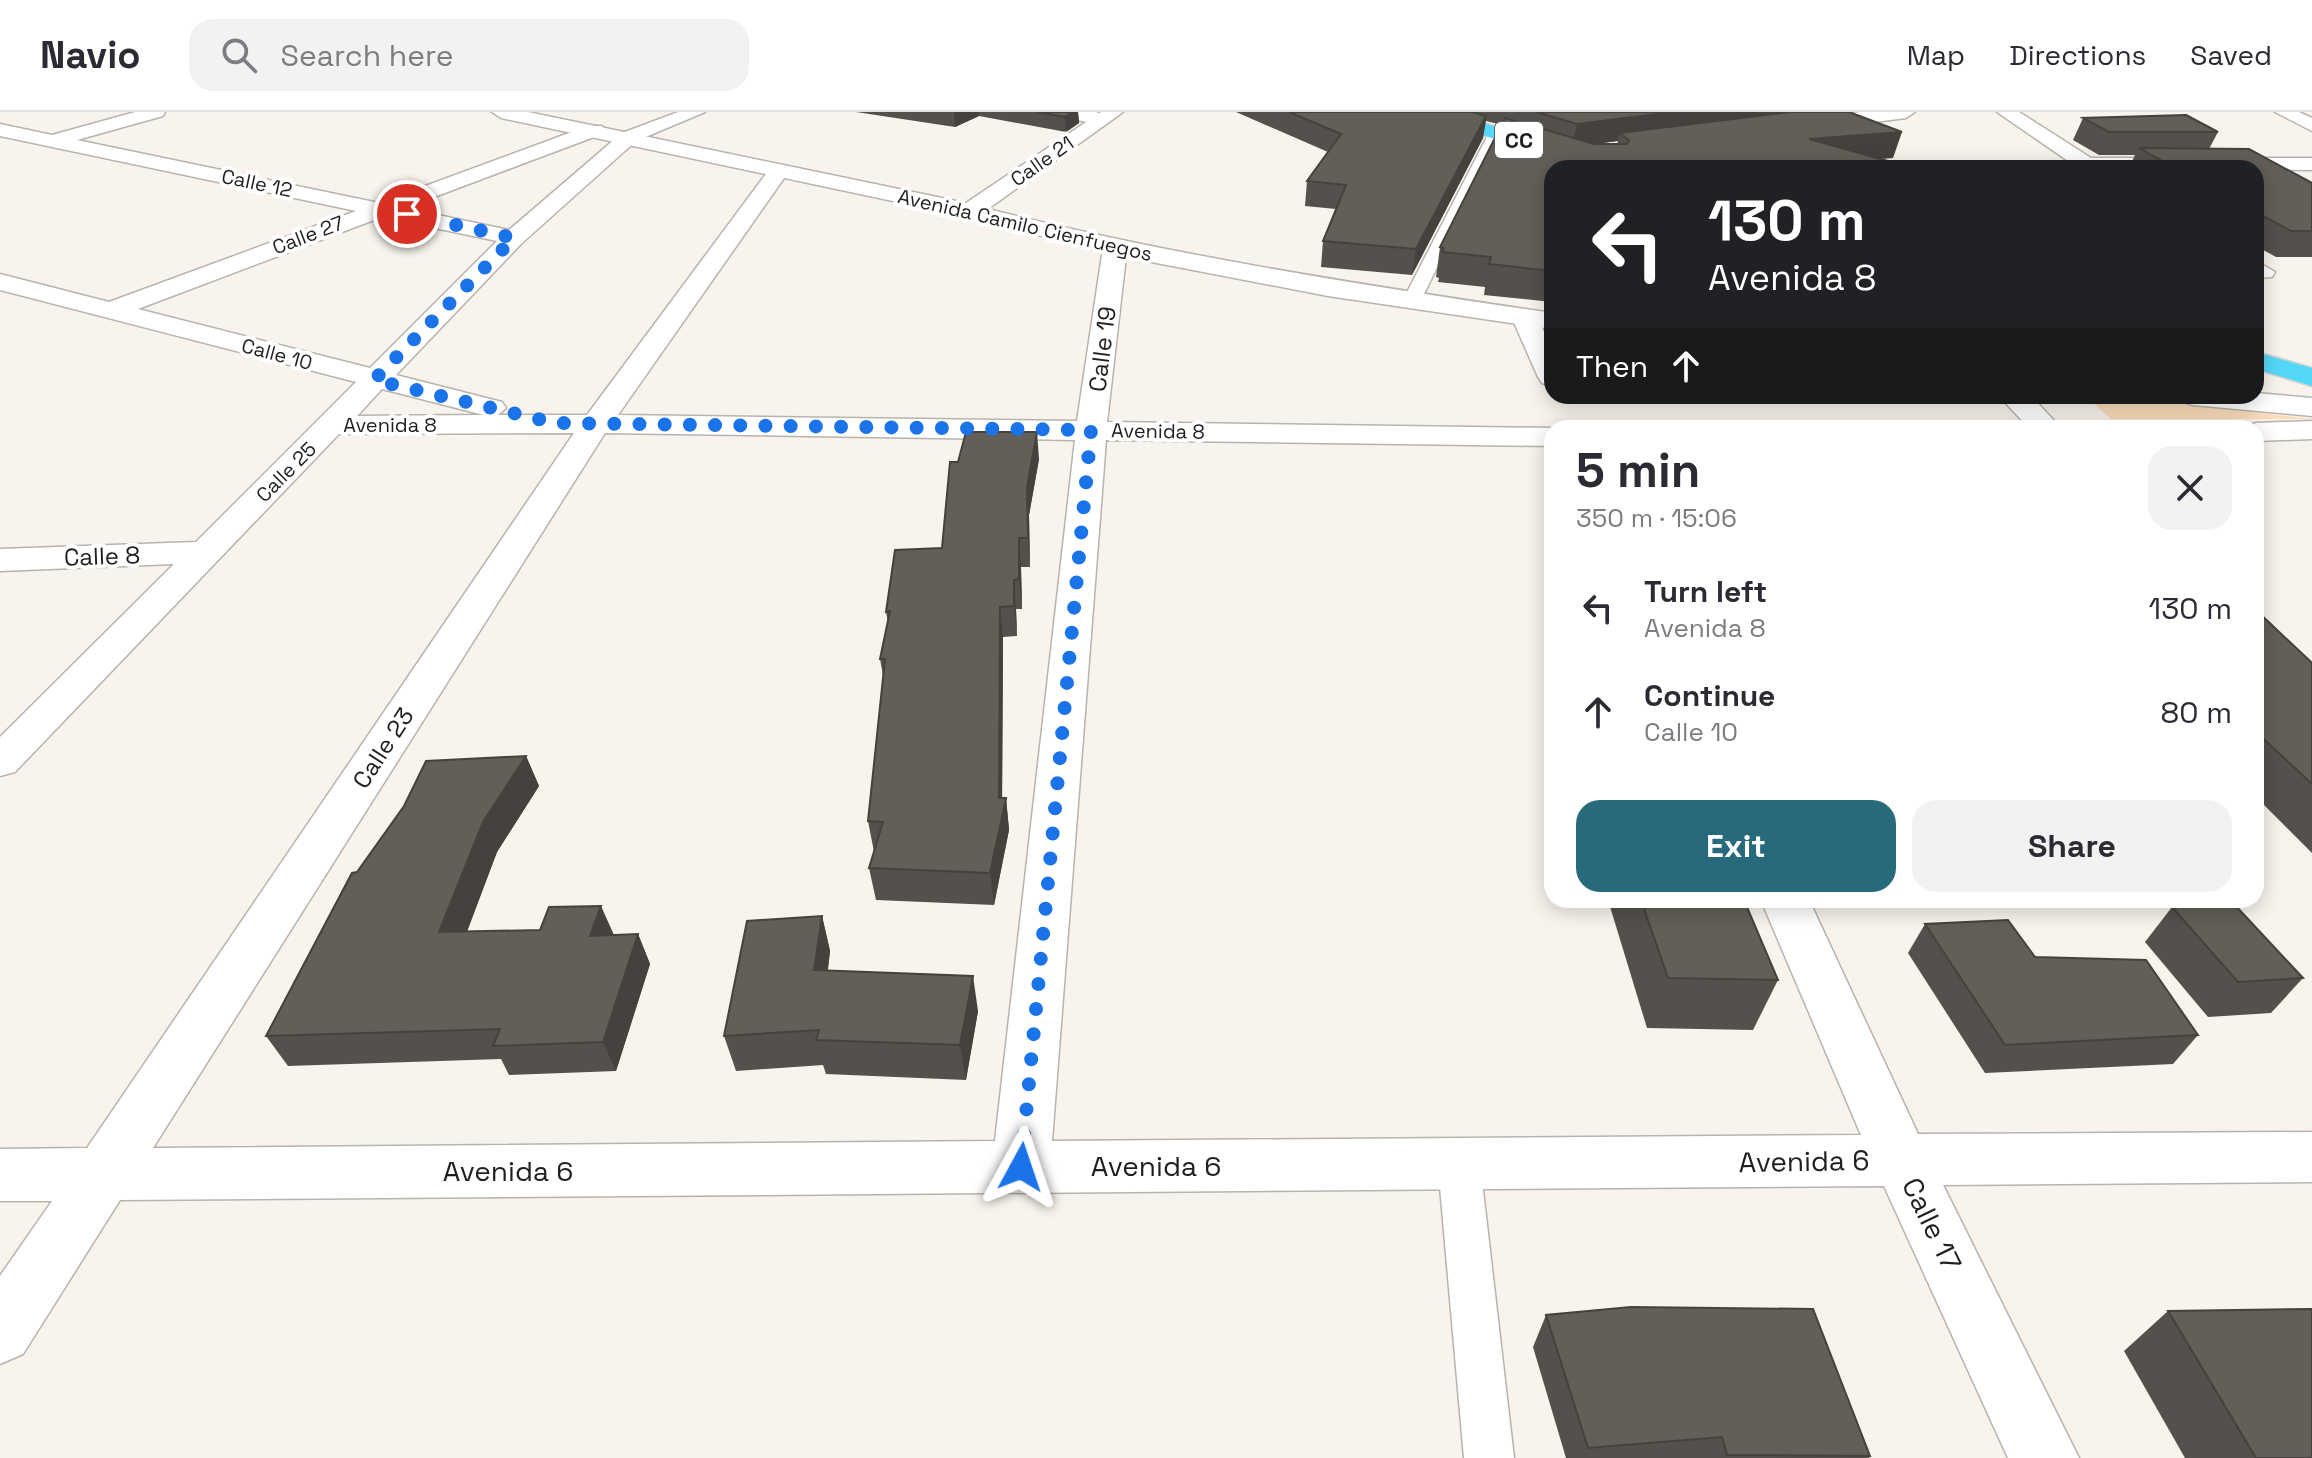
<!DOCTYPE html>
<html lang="en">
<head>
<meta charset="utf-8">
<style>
  :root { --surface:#fff; --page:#f2f2f3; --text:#2b2b33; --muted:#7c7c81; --line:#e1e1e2; --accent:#276a7c }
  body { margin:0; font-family:"Space Grotesk",sans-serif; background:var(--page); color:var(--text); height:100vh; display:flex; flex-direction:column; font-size:30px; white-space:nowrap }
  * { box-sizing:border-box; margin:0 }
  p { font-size:26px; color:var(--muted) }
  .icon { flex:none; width:44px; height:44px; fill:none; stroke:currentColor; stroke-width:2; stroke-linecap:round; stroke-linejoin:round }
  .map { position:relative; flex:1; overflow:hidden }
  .side { position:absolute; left:1544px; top:308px; width:720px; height:488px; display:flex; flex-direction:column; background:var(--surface); border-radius:24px; box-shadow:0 4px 20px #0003 }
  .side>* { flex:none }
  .top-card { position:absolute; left:1544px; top:48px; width:720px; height:244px; border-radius:24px; box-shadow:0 4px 20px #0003; background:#202124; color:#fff; overflow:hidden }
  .pin { position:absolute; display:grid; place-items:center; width:68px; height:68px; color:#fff; margin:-34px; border:4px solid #fff; border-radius:50%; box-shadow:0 2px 8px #0007 }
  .me { position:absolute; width:88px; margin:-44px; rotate:5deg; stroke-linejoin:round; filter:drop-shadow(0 0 6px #0008) }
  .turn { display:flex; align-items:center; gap:28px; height:168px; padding:0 32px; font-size:36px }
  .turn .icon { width:104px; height:104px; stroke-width:2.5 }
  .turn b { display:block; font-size:56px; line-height:68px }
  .then { display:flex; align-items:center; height:76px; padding:0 32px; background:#0003; gap:16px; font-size:30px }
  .round { display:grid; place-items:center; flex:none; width:84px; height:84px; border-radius:24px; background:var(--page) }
  .summary { display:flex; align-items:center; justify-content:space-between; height:136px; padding:0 32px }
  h1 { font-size:48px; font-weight:800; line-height:60px }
  .action { display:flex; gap:16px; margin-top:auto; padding:16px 32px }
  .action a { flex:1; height:92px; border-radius:24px; background:var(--accent); color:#fff; font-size:32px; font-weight:800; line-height:92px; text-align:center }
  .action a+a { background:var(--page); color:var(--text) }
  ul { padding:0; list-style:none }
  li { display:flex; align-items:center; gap:24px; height:104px; padding:0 32px }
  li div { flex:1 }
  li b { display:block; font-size:30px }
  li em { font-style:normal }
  header { display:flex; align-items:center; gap:48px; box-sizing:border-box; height:112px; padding:0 40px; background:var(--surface); border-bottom:2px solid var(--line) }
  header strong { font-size:38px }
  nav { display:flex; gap:44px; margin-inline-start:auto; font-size:28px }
  .search { width:560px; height:72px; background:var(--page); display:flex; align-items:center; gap:20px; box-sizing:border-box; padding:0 28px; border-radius:24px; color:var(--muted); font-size:30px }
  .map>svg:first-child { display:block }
  .green { fill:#fadcba }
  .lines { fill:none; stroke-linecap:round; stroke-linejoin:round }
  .lane-casing { stroke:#b8b3ad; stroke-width:3 }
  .street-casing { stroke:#b8b3ad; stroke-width:3 }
  .secondary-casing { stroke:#b8b3ad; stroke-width:3 }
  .highway-casing { stroke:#d3d2d2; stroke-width:3 }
  .lane { fill:#fff; fill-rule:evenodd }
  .street { fill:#fff; fill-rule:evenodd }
  .secondary { fill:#fff; fill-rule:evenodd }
  .highway { fill:#54d8fa; fill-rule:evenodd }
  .wall { fill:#54514c; fill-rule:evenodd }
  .shaded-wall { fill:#45423e }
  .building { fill:#625e58; stroke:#45423e; stroke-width:2 }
  .route { stroke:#1a73e8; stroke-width:14; stroke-dasharray:0 25.2 }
  .labels { text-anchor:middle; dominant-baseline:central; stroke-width:8; stroke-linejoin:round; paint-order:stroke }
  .far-street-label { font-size:20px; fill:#211f1c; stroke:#fff }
  .shield { fill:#fff; stroke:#646260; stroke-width:2 }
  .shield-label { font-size:22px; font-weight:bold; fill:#211f1c }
  .street-label { font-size:24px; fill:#211f1c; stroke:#fff }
  .near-street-label { font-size:28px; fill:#211f1c; stroke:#fff }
</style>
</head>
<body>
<header>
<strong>Navio</strong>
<div class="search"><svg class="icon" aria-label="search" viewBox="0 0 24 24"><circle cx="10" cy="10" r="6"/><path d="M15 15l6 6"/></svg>Search here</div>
<nav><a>Map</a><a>Directions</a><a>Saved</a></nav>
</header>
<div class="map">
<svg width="2312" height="1346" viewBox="0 0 2312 1346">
  <rect width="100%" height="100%" fill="#f8f3ec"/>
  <polygon class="green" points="2085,284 2114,284 2312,307 2111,307"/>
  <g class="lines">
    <defs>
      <g id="lane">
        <polygon points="1496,17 1503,21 1420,190 1411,196 1404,194 1402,190 1489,21"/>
        <polygon points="1459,1033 1474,1039 1480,1052 1514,1346 1464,1346 1438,1052 1444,1039"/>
      </g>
      <g id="street">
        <path d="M135 0H165L163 4 77 28 379 91 588 14H602L605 18 602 22 405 96 509 118 622 21 678 0H705L636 29 522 131 396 263 502 290 506 296 498 303H587L771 55 778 53 789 59 618 303 1077 309 1103 136 1115 129 1127 136 1107 310 1553 316 1552 334 1106 328 1052 1029 1861 1023 1761 788H1809L1918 1022 2312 1020V1070L1943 1073 2079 1346H2008L1884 1074 120 1088 23 1242 0 1252V1164L52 1089H0V1037L87 1036 574 321 339 322 15 660 0 664V625L174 452 0 459V437L196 430 356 270 0 178V162L109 190 356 99 0 24V12L52 23ZM382 105 497 129 370 256 138 197ZM382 277 480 302 484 303 357 304ZM605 321 1075 328 995 1029 153 1036Z"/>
        <polygon points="1054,0 1096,0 1113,7 1103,13 1056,4"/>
        <polygon points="1861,0 1915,0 1906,6 1804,19 1794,13 1804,7"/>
        <polygon points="1997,0 2019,0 2091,46 2312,46 2312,58 2073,56 2074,53"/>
        <polygon points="2275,0 2299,0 2312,6 2312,19"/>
        <polygon points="2256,149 2275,160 2272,165 2256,166"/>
        <polygon points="1525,198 1534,200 1552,235 1552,274 1542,271 1538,265 1512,206 1516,200"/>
        <polygon points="1999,284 2031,284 2061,316 2029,316"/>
        <polygon points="2312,309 2312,327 2256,329 2256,316 2243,316 2256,311"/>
      </g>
      <g id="secondary">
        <path d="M492 0H528L966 91 1101 0H1123L988 97C1174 144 1362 173 1552 201V217L1328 184 1115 143 968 105 501 6Z"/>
        <polygon points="2256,281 2312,286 2312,304 2193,293 2183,290 2178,284 2256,284"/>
      </g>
      <g id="highway">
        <polygon points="1418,0 1447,0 1618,52 1621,56 1589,56 1420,4"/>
        <polygon points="2256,240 2312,256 2312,274 2256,257"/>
      </g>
    </defs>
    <use href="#lane" class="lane-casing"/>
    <use href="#street" class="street-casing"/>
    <use href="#secondary" class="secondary-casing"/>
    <use href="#highway" class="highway-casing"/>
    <use href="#lane" class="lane"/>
    <use href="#street" class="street"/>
    <use href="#secondary" class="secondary"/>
    <use href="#highway" class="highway"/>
  </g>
  <g class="wall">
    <polygon points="856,0 1078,0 1079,11 1066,20 979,4 955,15"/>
    <path d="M1236 0H1849L1893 46 1552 56V190L1484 183 1485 175 1438 170 1439 166 1436 165 1440 135 1502 13 1486 9 1483 26 1412 163 1321 155 1323 129 1336 97 1305 94 1307 69 1328 40ZM1618 29 1617 32H1593Z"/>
    <polygon points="2083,6 2218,20 2209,37 2312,71 2312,145 2276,145 2256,134 2256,56 2129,56 2135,43 2099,43 2073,28"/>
    <polygon points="1039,347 1029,403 1030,455 1021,455 1022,497 1016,497 1017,524 1003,525 1002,686 1006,686 1009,718 994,793 876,788 869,756 874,740 868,709 883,563 880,547 888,511 886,500 942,436"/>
    <polygon points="2256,498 2312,551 2312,741 2256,685"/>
    <polygon points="526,644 539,674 497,740 467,820 613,823 638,822 650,852 616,959 509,963 501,947 288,954 266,924"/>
    <polygon points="1608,788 1744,788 1778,868 1753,918 1647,916"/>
    <polygon points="2172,795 2303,866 2271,901 2208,905 2145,830"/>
    <polygon points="822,804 830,839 828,858 978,899 966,968 826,962 823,953 736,959 724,924"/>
    <polygon points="1925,812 2198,923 2173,952 1985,961 1908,841"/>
    <polygon points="2168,1199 2312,1346 2185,1346 2124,1239"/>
    <polygon points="1546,1203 1870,1344 1869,1346 1566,1346 1533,1235"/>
  </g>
  <g class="shaded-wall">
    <polygon points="955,0 979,0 979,4 955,15 954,1"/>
    <polygon points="1073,0 1078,0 1079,11 1066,20 1065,5"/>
    <polygon points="1673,0 1795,0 1619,21 1618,29 1572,35 1577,12"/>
    <polygon points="1486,4 1483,26 1412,163 1416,137"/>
    <polygon points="1902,20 1893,46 1801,53 1809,27"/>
    <polygon points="1037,320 1039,347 1029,403 1030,455 1028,426 1027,375"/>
    <polygon points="1019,426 1021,455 1022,497 1019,467"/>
    <polygon points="1014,468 1016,497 1017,524 1014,494"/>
    <polygon points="1000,495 1003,525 1002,702 1006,686 1009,718 994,793 990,761 999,686"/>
    <polygon points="526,644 539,674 497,740 455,850 439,820 483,710"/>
    <polygon points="601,794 614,823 590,824"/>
    <polygon points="822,804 830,839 823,893 814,858"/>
    <polygon points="638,822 650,852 616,959 603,930"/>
    <polygon points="973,864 978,899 966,968 960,933"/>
  </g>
  <g class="building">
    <polygon points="1037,0 1073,0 1065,5"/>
    <polygon points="1289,0 1473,0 1486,4 1416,137 1323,129 1346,73 1307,69 1341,22"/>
    <polygon points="1536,0 1673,0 1577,12"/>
    <polygon points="1790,0 1849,0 1902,20 1809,27 1913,56 1552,56 1552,159 1489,152 1491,145 1442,140 1444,136 1440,135 1505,6 1594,32 1627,32 1629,28 1619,21"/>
    <polygon points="2186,3 2218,20 2109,20 2083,6"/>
    <polygon points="2139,36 2249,37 2312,71 2312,119 2291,119 2256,100 2256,56 2175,56"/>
    <polygon points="966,320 1037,320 1027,375 1028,426 1019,426 1019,467 1014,468 1014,494 1000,495 999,686 1006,686 990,761 869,756 883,710 868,709 885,547 880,547 890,499 886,500 895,438 942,436 950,350 958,350"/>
    <polygon points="2256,498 2312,551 2312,672 2256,620"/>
    <polygon points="526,644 483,710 439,820 540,818 549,795 601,794 590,824 638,822 603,930 493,934 500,917 266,924 352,761 357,760 404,694 426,649"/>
    <polygon points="1641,788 1744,788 1778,868 1668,866"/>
    <polygon points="2234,792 2303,866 2238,870 2172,795"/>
    <polygon points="822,804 814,858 973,864 960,933 816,928 819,918 724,924 747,809"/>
    <polygon points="2008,808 2035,845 2146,848 2198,923 2005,933 1925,812"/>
    <polygon points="1631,1195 1813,1197 1870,1344 1727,1343 1722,1325 1588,1336 1546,1203"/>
    <polygon points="2312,1197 2312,1346 2256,1346 2168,1199"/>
  </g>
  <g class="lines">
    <polyline class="route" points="407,102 514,126 374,268 555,311 1091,318 1021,1055"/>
  </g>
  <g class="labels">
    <g class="far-street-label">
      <text transform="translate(1042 49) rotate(-35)">Calle 21</text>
      <text transform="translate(257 71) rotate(12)">Calle 12</text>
      <text transform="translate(1025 113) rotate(13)">Avenida Camilo Cienfuegos</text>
      <text transform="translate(308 123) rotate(-21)">Calle 27</text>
      <text transform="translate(277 242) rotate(15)">Calle 10</text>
      <text x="390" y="313">Avenida 8</text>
      <text transform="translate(1158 319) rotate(1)">Avenida 8</text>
      <text transform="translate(286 360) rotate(-45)">Calle 25</text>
    </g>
    <rect class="shield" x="1495" y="10" width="48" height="36" rx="6"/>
    <g class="shield-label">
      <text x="1519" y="28">CC</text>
    </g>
    <g class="street-label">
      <text transform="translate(1102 237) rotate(-83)">Calle 19</text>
      <text transform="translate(102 444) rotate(-2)">Calle 8</text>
      <text transform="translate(383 636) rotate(-57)">Calle 23</text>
    </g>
    <g class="near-street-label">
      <text transform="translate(1804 1049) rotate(-1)">Avenida 6</text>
      <text x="1156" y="1054">Avenida 6</text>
      <text x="508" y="1059">Avenida 6</text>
      <text transform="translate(1932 1112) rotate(64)">Calle 17</text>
    </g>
  </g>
</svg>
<div class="pin" style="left:407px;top:102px;background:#d93025"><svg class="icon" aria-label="arrive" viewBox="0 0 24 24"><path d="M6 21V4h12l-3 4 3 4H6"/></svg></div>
<svg class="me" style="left:1021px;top:1055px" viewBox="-20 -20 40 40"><path d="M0-17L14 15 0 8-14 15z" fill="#1a73e8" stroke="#fff" stroke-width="4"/></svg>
<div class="top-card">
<div class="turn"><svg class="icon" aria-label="left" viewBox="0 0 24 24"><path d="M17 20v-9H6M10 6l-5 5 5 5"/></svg><div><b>130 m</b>Avenida 8</div></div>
<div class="then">Then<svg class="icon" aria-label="ahead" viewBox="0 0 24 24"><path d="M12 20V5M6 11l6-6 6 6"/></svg></div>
</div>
<section class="side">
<div class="summary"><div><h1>5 min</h1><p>350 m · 15:06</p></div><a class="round"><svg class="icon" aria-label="close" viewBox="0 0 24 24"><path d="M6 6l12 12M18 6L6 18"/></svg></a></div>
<ul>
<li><svg class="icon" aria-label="left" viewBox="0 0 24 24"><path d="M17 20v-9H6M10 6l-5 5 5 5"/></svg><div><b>Turn left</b><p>Avenida 8</p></div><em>130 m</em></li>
<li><svg class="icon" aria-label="ahead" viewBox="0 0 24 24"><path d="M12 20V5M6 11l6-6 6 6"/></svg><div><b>Continue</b><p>Calle 10</p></div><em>80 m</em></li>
</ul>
<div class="action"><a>Exit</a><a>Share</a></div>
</section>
</div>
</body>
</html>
